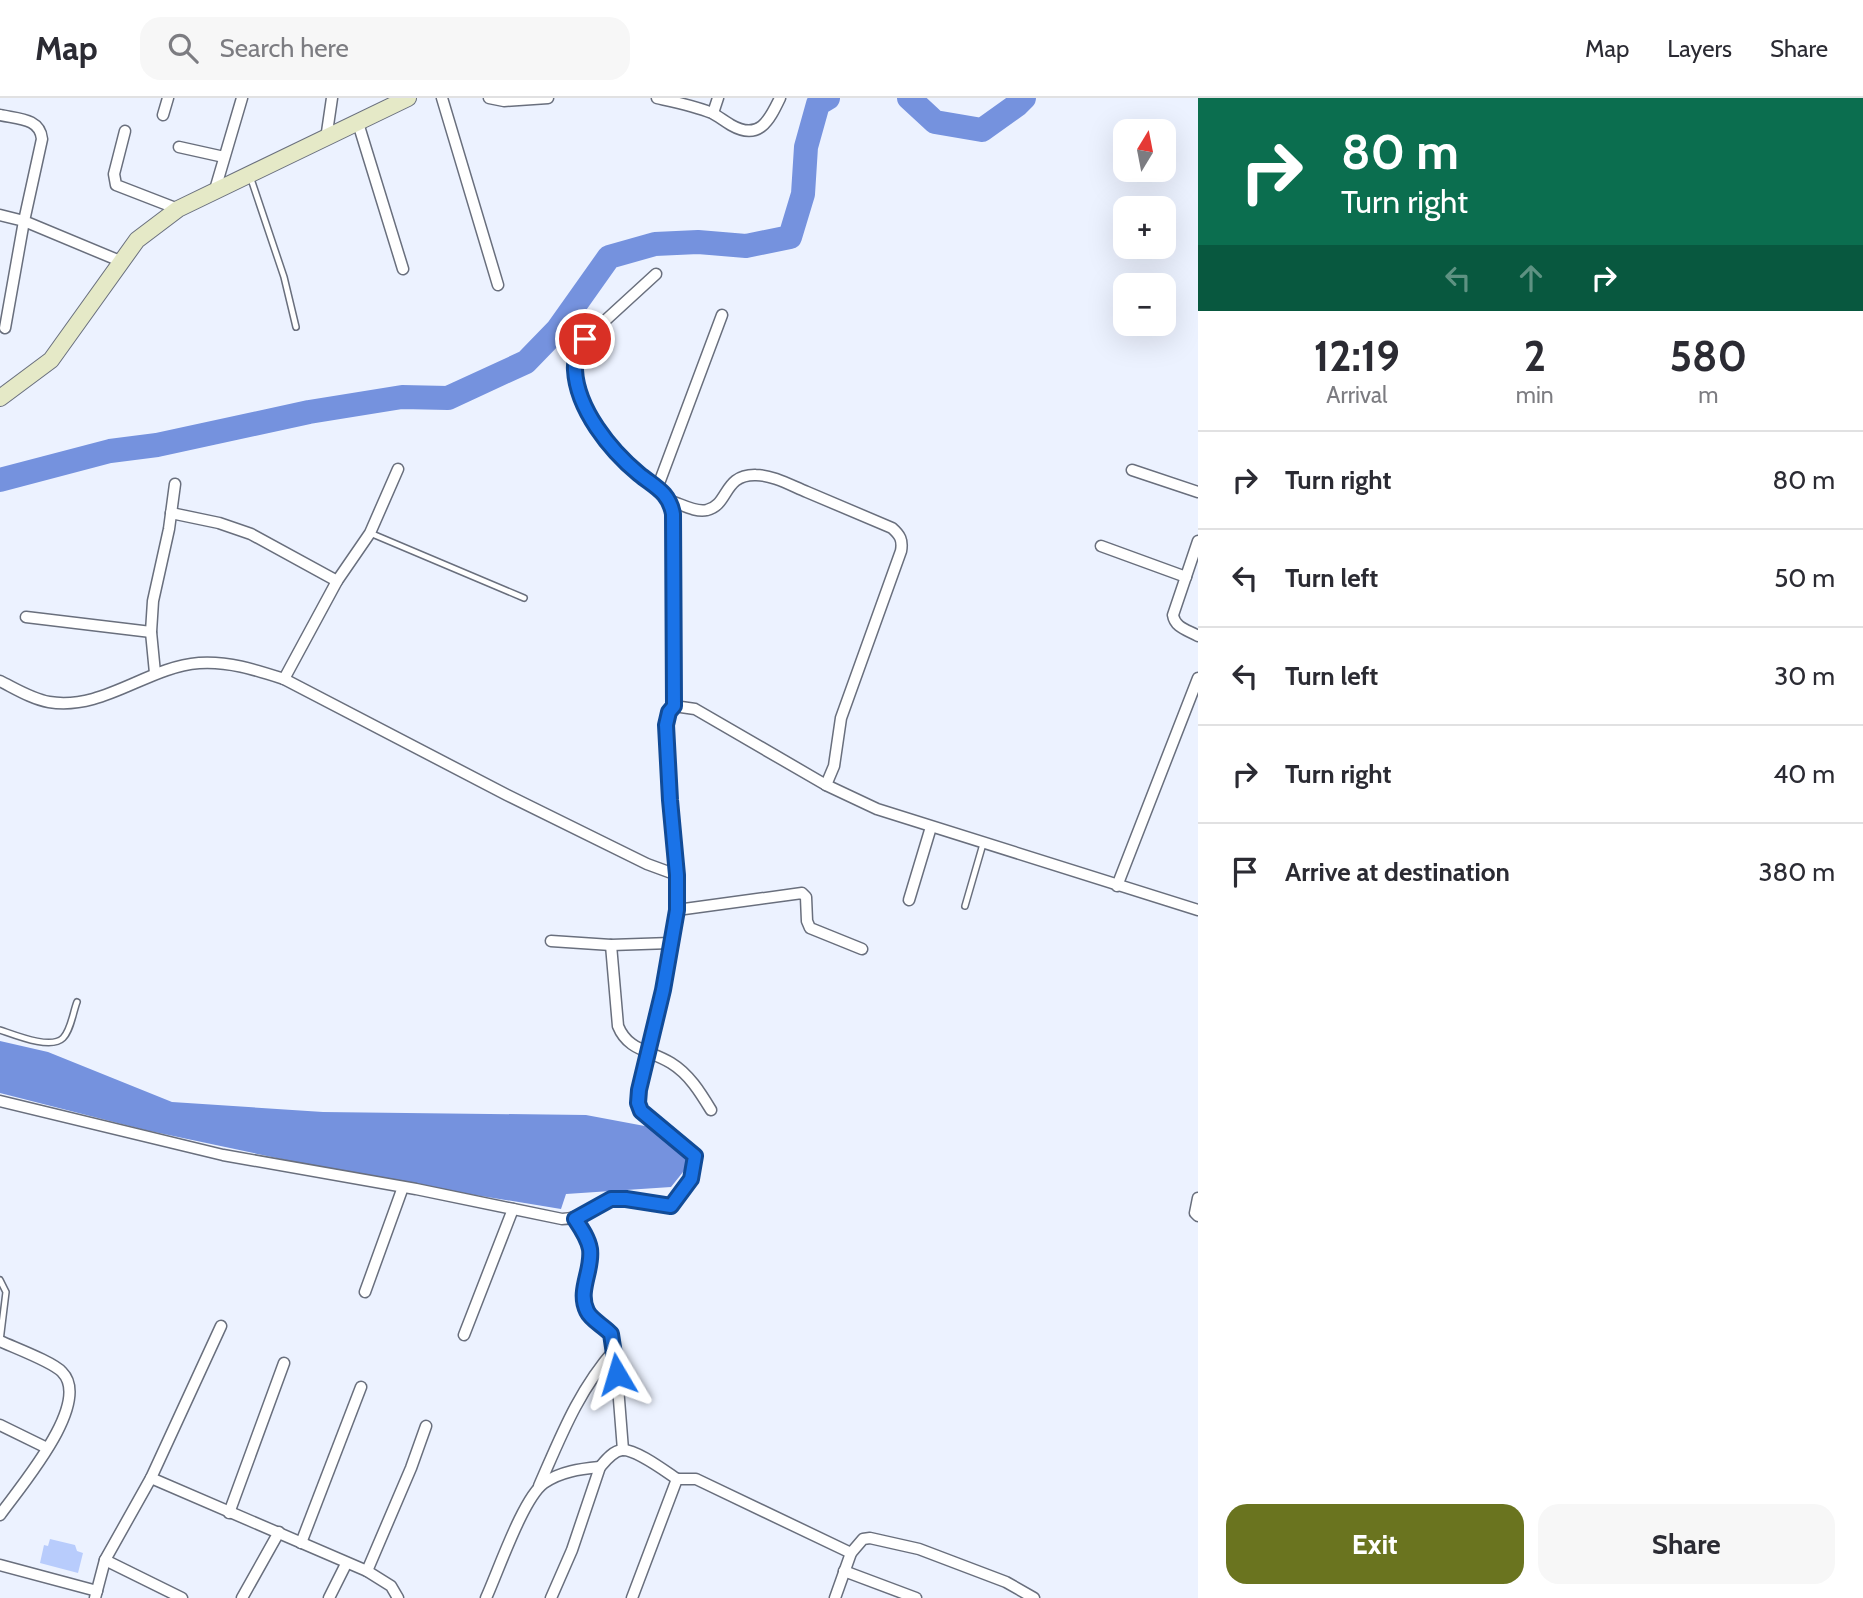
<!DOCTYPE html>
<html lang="en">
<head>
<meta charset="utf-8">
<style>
  :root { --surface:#fff; --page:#f7f7f7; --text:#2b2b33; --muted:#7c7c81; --line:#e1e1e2; --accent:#6a741f }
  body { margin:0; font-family:Cabin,sans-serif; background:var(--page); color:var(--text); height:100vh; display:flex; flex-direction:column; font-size:26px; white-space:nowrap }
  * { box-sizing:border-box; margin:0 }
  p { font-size:23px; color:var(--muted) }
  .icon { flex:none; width:38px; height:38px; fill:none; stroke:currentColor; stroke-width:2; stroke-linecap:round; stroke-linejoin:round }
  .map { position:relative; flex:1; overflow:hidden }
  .side { display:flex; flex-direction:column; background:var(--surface); width:665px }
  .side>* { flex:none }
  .guide { background:#0b6e4f; color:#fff; overflow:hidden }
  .needle { width:46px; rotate:10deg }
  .controls { position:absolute; left:1113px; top:21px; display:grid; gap:14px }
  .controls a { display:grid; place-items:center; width:63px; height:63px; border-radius:14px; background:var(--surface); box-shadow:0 7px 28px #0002; font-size:35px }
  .pin { position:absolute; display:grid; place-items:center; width:60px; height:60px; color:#fff; margin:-30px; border:4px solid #fff; border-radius:50%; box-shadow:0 2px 7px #0007 }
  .me { position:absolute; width:77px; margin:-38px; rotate:353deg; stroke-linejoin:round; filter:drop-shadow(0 0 5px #0008) }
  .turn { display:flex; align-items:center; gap:24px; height:147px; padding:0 28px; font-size:32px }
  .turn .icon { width:91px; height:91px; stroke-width:2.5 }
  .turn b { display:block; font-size:49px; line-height:60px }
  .lanes { display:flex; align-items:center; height:66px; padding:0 28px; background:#0003; justify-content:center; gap:35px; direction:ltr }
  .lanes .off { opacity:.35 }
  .eta { display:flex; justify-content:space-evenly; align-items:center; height:119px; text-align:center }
  .eta b { font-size:42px; font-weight:700; line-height:49px }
  .cta { display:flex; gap:14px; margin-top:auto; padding:14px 28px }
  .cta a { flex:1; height:80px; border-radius:21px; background:var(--accent); color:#fff; font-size:28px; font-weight:700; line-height:80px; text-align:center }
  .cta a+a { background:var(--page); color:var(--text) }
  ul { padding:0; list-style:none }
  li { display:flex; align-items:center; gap:21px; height:98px; padding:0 28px; border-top:2px solid var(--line) }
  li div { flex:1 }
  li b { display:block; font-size:26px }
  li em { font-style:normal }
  header { display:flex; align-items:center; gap:42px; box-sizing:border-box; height:98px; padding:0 35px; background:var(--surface); border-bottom:2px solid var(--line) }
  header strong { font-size:33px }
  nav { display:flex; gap:38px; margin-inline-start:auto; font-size:24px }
  .search { width:490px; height:63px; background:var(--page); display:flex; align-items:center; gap:18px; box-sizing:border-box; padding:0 24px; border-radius:21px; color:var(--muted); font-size:26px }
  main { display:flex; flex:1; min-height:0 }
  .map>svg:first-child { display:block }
  .water { fill:#7592de }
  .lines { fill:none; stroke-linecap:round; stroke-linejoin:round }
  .river { stroke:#7592de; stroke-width:24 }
  .building { fill:#b8ccfc }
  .lane-casing { stroke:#696f7d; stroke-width:8 }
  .street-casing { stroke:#696f7d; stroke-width:13 }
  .secondary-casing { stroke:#696f7d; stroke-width:18 }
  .lane { stroke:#fff; stroke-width:5 }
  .street { stroke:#fff; stroke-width:10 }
  .secondary { stroke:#e5e9c7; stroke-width:16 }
  .route-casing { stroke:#114b97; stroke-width:18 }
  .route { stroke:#1a73e8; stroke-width:12 }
</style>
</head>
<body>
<header>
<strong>Map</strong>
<div class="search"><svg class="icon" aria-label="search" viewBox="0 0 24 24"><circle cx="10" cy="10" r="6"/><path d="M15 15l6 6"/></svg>Search here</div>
<nav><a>Map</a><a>Layers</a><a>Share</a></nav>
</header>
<main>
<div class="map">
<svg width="1198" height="1500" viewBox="0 0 1198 1500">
  <rect width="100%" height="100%" fill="#ecf2ff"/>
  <polygon class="water" points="0,943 48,954 172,1004 323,1014 586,1017 650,1029 691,1064 671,1089 566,1096 561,1111 371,1080 145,1032 0,995"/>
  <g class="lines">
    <g class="river">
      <polyline points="909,0 935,24 982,32 1017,7 1024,0"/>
      <polyline points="0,382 110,353 157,347 309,314 402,299 448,300 526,264 558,231 609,159 655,146 698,144 746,148 790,139 803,96 806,49 818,6 828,0"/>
    </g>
  </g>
  <polygon class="building" points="50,1441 75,1447 77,1453 83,1455 78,1475 40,1465 44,1447 48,1448"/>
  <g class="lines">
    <defs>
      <g id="lane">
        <polyline points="250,78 284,179 296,229"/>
        <polyline points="370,435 524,500"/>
        <polyline points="965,808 983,746"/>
        <path d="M0 932C15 937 51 952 63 940 71 932 73 914 77 904"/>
        <polyline points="0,1182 6,1194 0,1243"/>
      </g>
      <g id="street">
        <polyline points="442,0 498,187"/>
        <polyline points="489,0 504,3 548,0"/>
        <path d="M657 0C675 4 695 8 712 15 718 18 724 23 731 27 759 43 769 23 780 0"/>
        <polyline points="713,15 718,0"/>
        <path d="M0 17C18 21 40 20 42 41L24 123 120 163"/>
        <polyline points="163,17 168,0"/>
        <polyline points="358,25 403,171"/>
        <polyline points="125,33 114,76 116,87 178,111"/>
        <polyline points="326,41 332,0"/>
        <polyline points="179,49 224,59"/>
        <polyline points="214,95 242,0"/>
        <polyline points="0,117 24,123 5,230"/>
        <path d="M656 176 585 241C580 250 574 261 575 272 577 311 610 352 639 376 655 389 669 394 673 416L674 608"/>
        <polyline points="1132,372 1198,394"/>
        <polyline points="658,388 722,217"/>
        <path d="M671 403C681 406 696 415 707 412 729 407 723 376 756 377 773 377 792 388 807 394 836 406 864 418 892 430 900 437 903 442 901 453L841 620 834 668 826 687"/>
        <polyline points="171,415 219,425 251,436 337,483"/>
        <path d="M1198 443 1173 517C1175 530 1188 532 1198 538"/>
        <polyline points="1101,448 1186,479"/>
        <polyline points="26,519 151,534"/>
        <polyline points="155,575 151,534 153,503 169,431 175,386"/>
        <polyline points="284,581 337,483 370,435 398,371"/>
        <path d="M0 583C16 591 32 601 49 604 103 613 147 569 199 565 229 563 256 572 284 581L507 697 647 766 677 777 666 627 669 614 674 608 695 611 826 687 877 711 1198 812"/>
        <polyline points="1117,788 1198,580"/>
        <polyline points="909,802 931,729"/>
        <polyline points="677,812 802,795 806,799 807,823 810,830 862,851"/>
        <polyline points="551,843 611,847 671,845"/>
        <path d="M611 847 618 928C628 953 650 952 671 965 689 976 700 994 711 1012"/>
        <path d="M0 1003 223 1057 416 1091 562 1121C581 1121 591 1109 609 1102 627 1096 652 1106 671 1108L690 1081 695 1058 641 1013 638 1005C640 967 654 931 663 895 672 856 677 816 677 777"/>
        <polyline points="1198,1100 1195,1115 1198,1118"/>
        <polyline points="575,1121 585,1137 590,1151 583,1198 585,1210 590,1219 611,1236 615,1251 623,1352"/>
        <polyline points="365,1194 403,1089"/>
        <polyline points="464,1237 513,1111"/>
        <path d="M0 1243C15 1250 53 1264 62 1274 93 1305 19 1390 0 1417"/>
        <polyline points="0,1327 47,1350"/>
        <polyline points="151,1380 367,1473 391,1488 398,1500"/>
        <path d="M539 1388C561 1338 578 1293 615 1251"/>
        <polyline points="229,1415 284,1265"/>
        <polyline points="301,1445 361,1289"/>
        <polyline points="105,1462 182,1500"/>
        <polyline points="0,1467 97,1493"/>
        <polyline points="367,1473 411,1370 426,1328"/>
        <polyline points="844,1473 916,1500"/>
        <polyline points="95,1500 105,1462 151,1380 221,1228"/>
        <polyline points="242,1500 279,1434"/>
        <polyline points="329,1500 346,1466"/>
        <path d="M486 1500C498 1474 523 1400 544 1385 561 1373 581 1371 600 1369"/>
        <path d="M551 1500 572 1452 600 1369C606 1362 613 1353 622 1352 636 1351 665 1373 677 1381"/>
        <polyline points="632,1500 677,1381 696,1381 851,1455"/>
        <polyline points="835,1500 851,1455 863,1441 870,1440 919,1451 1006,1484 1034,1500"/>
      </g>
      <polyline id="secondary" points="0,300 51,262 137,142 178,111 408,0"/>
    </defs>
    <use href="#lane" class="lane-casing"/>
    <use href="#street" class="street-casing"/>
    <use href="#secondary" class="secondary-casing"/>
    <use href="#lane" class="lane"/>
    <use href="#street" class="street"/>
    <use href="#secondary" class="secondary"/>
  </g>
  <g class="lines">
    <defs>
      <path id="route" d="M585 241C580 250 574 261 575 272 577 311 610 352 639 376 655 389 669 394 673 416L674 608 669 614 666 627 670 702 677 777V812L663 892 639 992 638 1005 641 1013 695 1058 691 1081 671 1108 626 1101H611L575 1121C581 1130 588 1140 590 1151 593 1172 577 1193 587 1213 591 1222 604 1228 611 1236L617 1276"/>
    </defs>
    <use href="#route" class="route-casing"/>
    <use href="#route" class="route"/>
  </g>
</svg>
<div class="controls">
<a><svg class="needle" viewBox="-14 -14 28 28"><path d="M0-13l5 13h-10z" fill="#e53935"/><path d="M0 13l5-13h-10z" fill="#7c7c81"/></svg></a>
<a>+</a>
<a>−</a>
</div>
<div class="pin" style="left:585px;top:241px;background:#d93025"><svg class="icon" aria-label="arrive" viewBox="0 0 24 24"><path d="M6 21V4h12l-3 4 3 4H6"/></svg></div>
<svg class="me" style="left:617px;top:1276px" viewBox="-20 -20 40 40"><path d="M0-17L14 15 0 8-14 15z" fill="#1a73e8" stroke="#fff" stroke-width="4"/></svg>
</div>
<section class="side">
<div class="guide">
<div class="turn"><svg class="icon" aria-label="right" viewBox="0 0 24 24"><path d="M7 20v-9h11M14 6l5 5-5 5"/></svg><div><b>80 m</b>Turn right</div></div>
<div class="lanes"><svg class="icon off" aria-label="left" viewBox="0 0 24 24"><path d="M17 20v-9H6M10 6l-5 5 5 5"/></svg><svg class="icon off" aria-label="ahead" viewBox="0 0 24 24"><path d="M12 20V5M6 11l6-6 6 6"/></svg><svg class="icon" aria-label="right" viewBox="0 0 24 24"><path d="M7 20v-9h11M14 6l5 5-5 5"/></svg></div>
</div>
<div class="eta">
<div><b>12:19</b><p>Arrival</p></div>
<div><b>2</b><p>min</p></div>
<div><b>580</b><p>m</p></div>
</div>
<ul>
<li><svg class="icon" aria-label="right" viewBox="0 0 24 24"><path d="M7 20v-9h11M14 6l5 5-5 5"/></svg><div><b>Turn right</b></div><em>80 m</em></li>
<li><svg class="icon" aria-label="left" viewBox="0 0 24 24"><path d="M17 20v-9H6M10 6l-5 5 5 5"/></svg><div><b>Turn left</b></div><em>50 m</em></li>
<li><svg class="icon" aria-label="left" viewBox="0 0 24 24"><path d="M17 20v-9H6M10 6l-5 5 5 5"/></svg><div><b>Turn left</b></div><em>30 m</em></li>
<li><svg class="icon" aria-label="right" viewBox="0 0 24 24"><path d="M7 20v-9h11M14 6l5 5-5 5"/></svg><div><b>Turn right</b></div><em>40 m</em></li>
<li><svg class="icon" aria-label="arrive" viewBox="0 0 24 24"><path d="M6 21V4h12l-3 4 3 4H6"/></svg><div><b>Arrive at destination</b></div><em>380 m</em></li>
</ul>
<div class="cta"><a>Exit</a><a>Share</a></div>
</section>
</main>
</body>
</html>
